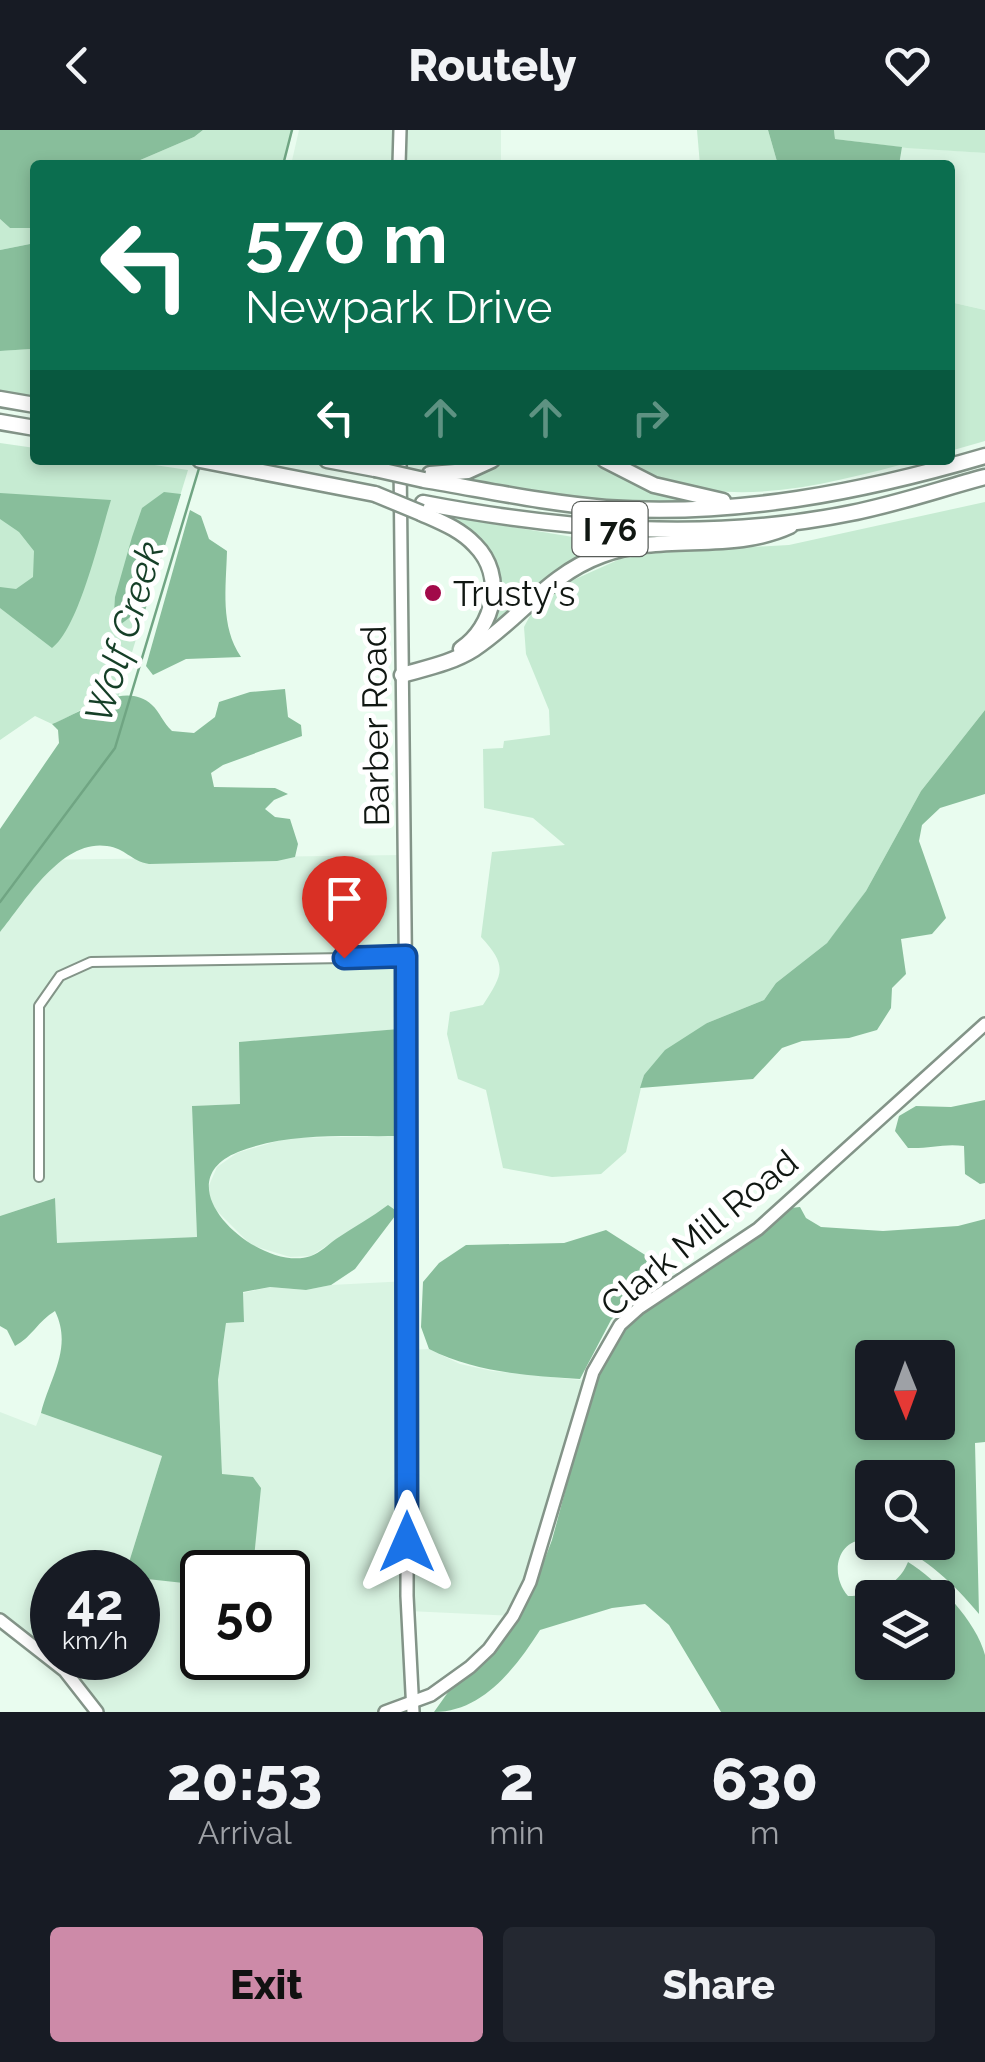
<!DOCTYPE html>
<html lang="en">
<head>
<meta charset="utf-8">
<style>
  :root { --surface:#171b24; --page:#242831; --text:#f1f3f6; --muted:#9ea1a6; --accent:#cd8aa8 }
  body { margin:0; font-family:Raleway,sans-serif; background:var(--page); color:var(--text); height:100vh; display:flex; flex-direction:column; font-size:38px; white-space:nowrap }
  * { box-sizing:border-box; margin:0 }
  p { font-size:32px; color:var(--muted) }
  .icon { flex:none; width:55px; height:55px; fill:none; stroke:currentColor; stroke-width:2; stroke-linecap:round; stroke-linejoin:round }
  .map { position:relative; height:1582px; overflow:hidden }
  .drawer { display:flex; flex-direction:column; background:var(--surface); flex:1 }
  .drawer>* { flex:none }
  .top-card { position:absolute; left:30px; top:30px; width:925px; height:305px; border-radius:10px; box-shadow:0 5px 15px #0003; background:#0b6e4f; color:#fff; overflow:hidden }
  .needle { width:65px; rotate:179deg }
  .controls { position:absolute; left:855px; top:1210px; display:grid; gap:20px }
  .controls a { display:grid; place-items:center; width:100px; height:100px; border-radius:10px; background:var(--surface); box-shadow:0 5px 15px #0003; font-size:50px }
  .speed { position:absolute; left:30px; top:1420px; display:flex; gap:20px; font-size:50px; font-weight:700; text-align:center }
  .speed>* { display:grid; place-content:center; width:130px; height:130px; border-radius:50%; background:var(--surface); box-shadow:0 5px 15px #0003; line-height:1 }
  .speed small { font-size:25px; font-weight:400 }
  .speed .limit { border:5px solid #111; border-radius:15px; background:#fff; color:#111 }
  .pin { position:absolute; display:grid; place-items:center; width:85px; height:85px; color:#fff; margin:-102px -42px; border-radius:50% 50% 50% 0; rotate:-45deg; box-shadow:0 0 10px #0007 }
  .pin .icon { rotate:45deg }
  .me { position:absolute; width:110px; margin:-55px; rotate:0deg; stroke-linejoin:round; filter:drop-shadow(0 0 8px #0008) }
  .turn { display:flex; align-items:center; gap:35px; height:210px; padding:0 50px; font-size:45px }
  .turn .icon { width:130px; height:130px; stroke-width:2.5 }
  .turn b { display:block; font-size:70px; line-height:85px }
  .lanes { display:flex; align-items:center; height:95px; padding:0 50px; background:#0003; justify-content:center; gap:50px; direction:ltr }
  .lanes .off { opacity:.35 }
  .eta { display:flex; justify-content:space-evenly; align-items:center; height:170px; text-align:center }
  .eta b { font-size:60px; font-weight:800; line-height:70px }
  .button { display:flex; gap:20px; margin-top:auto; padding:20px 50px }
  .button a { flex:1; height:115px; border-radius:10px; background:var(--accent); color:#111; font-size:40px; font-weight:800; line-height:115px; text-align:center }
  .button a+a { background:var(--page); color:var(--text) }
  header { display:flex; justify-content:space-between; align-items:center; height:130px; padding:0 50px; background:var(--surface); font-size:45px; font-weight:800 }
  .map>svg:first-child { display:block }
  .built { fill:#d9f4e2 }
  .green { fill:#c6ebd2 }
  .forest { fill:#88be9b; fill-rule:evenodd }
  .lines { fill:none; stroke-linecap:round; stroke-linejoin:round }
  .stream { stroke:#70a583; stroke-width:2.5 }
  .street-casing { stroke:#839488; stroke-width:12 }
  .secondary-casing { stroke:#839488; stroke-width:16 }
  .highway-casing { stroke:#839488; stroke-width:19 }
  .street { stroke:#fff; stroke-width:8 }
  .secondary { stroke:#fff; stroke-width:11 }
  .highway { stroke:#fff; stroke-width:14 }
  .highway-bridge-casing { stroke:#839488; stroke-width:19; stroke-linecap:butt }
  .highway-bridge { stroke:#fff; stroke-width:14 }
  .route-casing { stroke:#114b97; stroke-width:25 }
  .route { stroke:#1a73e8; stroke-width:18 }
  .poi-dot { fill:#a20a49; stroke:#fff; stroke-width:4 }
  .labels { text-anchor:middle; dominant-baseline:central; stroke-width:10; stroke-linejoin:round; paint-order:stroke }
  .shield { fill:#fff; stroke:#585d59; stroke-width:2.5 }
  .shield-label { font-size:32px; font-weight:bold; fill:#101712 }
  .poi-label { font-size:35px; fill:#101712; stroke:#fff; text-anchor:start }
  .street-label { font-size:35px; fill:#101712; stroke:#fff }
  .water-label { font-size:38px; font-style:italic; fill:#153f27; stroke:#fff }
</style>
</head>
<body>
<header><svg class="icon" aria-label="back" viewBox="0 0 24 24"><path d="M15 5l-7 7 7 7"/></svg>Routely<svg class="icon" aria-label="heart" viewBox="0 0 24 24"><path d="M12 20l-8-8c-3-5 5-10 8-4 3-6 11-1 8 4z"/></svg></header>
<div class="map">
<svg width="985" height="1582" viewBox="0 0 985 1582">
  <rect width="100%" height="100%" fill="#e9fcef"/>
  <g class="built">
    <polygon points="299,0 400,0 399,35 291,35"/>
    <rect x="405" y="0" width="96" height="35"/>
    <polygon points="902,17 985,23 985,180 950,172 950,35 899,35"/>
    <polygon points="401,725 399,899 240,912 240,974 192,976 197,1107 56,1114 54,1068 0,1086 0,772 32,730"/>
    <polygon points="398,1006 398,1082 388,1076 311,1126 290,1127 251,1115 210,1074 207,1060 217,1037 237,1023 287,1008"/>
    <polygon points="408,1151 408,1220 429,1219 460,1234 492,1241 590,1251 513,1486 408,1481 413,1582 97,1582 85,1564 0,1490 0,1282 36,1296 41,1283 162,1326 126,1442 52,1442 52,1528 138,1528 138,1448 202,1454 202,1528 288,1528 288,1442 206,1442 214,1420 222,1344 218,1250 226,1193 244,1192 243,1163 270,1157 306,1160 331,1155"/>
  </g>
  <g class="green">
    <polygon points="203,0 292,0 283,35 135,35 138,31 194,7"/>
    <polygon points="697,0 768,0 778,35 700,35"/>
    <polygon points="834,0 985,0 985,23 907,18 835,9"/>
    <polygon points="0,89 10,98 35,98 35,113 0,120"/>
    <polygon points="950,172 985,180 985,311 950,321"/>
    <polygon points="35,214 35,266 0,261 0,221 30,219"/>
    <path d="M0 313 35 318V330H121L188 340 118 568C94 568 75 586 52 594L35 586 0 610Z"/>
    <polygon points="502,330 595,330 636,355 698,373 616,372 466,351"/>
    <path d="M620 330H919C820 356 714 387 620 330Z"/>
    <path d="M985 372V580L921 661 866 761 847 788 827 813 776 853 764 870 707 893 644 945 626 1022 601 1044 552 1047 503 1038 486 960 458 949 447 904 450 882 483 875C503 844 508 836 481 807L492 722 565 715 533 688 484 678 483 619 503 618 504 611 550 605 549 580 526 524 524 497 534 478 571 451 620 429 661 422 789 415Z"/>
    <polygon points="439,385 591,410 636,411 599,423 477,514 495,446"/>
  </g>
  <g class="forest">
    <polygon points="0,0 203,0 194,7 138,31 135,35 35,35 35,98 10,98 0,89"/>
    <polygon points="768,0 834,0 835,9 902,17 899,35 856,35 845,32 840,35 778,35"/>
    <polygon points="35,113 35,214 31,219 0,221 0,120"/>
    <polygon points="164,362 181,364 141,494 129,488 121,494 114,483 115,467 132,407 142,378"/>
    <path d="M0 363 111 370C100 405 79 498 52 518L0 478V457L16 459 33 447 34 421 19 402 0 389Z"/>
    <path d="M190 380 201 386 209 409 227 421C226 458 220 496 241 527L186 529 153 545 146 536Z"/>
    <path d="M285 559 288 587 301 595 302 606 223 635 211 643 214 657 275 658 288 664 274 670 265 679 275 687 290 689 298 714 295 727 277 731 149 734C131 731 125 718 107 716 61 709 25 772 0 802V699L59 613 58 600 52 594C80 584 124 549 152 575 160 582 163 593 172 601L194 603 215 587 219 572 250 562Z"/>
    <polygon points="985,580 985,664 940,678 922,695 919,711 946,788 932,804 901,809 906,844 892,858 891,878 877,900 849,908 802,911 782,918 753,949 640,958 644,945 665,920 707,893 764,870 776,853 827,813 866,761 921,661"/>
    <path d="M399 899 398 1006C344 1007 288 1002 238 1022 159 1054 260 1144 311 1126 320 1123 329 1114 336 1109 354 1097 372 1087 388 1075L398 1082 355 1139 331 1155 306 1160 270 1157 243 1162 244 1192 226 1193 218 1250 222 1344 253 1347 261 1358 254 1428 214 1421 206 1442H202V1455L138 1448V1442H126L162 1326 41 1283C50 1247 73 1218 55 1181 38 1191 32 1207 15 1216L7 1200 0 1196V1086L55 1068 57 1113 197 1107 192 976 240 974 239 912Z"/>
    <path d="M985 970V1053L980 1054 965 1044 964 1016C944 1013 929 1019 908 1018L895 1001 899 986 916 976 951 977Z"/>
    <path d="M800 1077 806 1088 821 1097 883 1101 958 1096 985 1089V1312L975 1313 979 1484C953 1453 928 1429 891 1413L938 1412V1348H872V1410C838 1405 828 1443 848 1466 873 1466 898 1457 908 1432 936 1449 977 1492 985 1525 985 1542 985 1565 985 1582H721L669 1495 645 1474 612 1478 540 1500C515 1539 482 1582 434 1582L451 1558 476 1540 509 1504 529 1470 552 1410 598 1239 610 1214 636 1184 750 1113 790 1078ZM872 1228H938V1292H872ZM872 1468H938V1532H872Z"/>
    <path d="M606 1100 653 1130 656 1142 611 1190 580 1249C526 1245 477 1243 429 1219L421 1197 423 1152 439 1133 466 1115 564 1113Z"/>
  </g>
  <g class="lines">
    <g class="stream">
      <polyline points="283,35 292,0"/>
      <polyline points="0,772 115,618 200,335"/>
    </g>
    <defs>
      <polyline id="street" points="39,1047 39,876 60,846 91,832 406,827"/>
      <g id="secondary">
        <polyline points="399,35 400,0"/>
        <polyline points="400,330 408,1072 407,1466 413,1582"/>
        <polyline points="0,1490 65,1541 97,1582"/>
        <polyline points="385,1582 431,1565 470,1537 489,1519 513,1486 530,1452 593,1242 620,1195 639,1178 758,1099 985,894"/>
      </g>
      <g id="highway">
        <polyline points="0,269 35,275"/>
        <polyline points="0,292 35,298"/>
        <polyline points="200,330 375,364"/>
        <polyline points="327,330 375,339"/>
        <polyline points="605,330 654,355 723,371"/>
        <polyline points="430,344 468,341 492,330"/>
        <path d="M424 350C485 360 545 373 606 378 735 387 862 362 985 326"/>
        <path d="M423 373C564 400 710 412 851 383 897 374 940 359 985 347"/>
        <path d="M421 383C441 392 460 399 475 415 506 446 494 497 461 519"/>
        <path d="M402 545C426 538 452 533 474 519 520 489 547 445 602 425 662 402 732 423 790 396"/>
      </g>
    </defs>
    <use href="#street" class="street-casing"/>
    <use href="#secondary" class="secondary-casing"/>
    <use href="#highway" class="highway-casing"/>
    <use href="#street" class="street"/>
    <use href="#secondary" class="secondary"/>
    <use href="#highway" class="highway"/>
    <defs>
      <g id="highway-bridge">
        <polyline points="375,339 424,350"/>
        <polyline points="375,364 421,383"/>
      </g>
    </defs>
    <use href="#highway-bridge" class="highway-bridge-casing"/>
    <use href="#highway-bridge" class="highway-bridge"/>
  </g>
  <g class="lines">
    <defs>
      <polyline id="route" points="344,828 406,826 407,1412"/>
    </defs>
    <use href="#route" class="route-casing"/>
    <use href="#route" class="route"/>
  </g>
  <circle class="poi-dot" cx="433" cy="463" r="10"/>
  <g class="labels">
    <rect class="shield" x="572.5" y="372" width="75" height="54" rx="8"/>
    <g class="shield-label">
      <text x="610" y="399">I 76</text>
    </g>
    <g class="poi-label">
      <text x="453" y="463">Trusty's</text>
    </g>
    <g class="street-label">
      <text transform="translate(375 596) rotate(-91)">Barber Road</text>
      <text transform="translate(699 1103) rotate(-39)">Clark Mill Road</text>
    </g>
    <g class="water-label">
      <text transform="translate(124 502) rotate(-73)">Wolf Creek</text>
    </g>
  </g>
</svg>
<div class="controls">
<a><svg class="needle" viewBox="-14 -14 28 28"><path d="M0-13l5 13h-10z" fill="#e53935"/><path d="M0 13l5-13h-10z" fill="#9ea1a6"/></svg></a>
<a><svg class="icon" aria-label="search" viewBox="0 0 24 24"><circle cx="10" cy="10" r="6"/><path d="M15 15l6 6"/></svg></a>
<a><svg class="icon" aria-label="layers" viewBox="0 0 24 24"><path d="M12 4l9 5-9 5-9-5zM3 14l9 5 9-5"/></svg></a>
</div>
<div class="speed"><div>42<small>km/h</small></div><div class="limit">50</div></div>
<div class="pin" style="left:344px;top:828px;background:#d93025"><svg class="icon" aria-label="arrive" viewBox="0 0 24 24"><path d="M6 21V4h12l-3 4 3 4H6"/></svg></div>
<svg class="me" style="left:407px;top:1412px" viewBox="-20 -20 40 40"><path d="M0-17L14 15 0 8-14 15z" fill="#1a73e8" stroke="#fff" stroke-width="4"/></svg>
<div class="top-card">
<div class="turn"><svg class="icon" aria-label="left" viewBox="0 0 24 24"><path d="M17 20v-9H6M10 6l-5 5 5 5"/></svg><div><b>570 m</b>Newpark Drive</div></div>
<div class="lanes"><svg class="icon" aria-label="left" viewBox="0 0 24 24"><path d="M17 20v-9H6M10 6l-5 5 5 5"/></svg><svg class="icon off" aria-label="ahead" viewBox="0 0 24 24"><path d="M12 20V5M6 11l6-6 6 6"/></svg><svg class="icon off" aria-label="ahead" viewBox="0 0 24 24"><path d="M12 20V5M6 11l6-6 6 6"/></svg><svg class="icon off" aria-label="right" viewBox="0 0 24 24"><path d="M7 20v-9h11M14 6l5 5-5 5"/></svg></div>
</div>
</div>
<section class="drawer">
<div class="eta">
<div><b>20:53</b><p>Arrival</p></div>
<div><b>2</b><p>min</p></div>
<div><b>630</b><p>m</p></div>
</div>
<div class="button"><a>Exit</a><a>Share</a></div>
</section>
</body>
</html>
